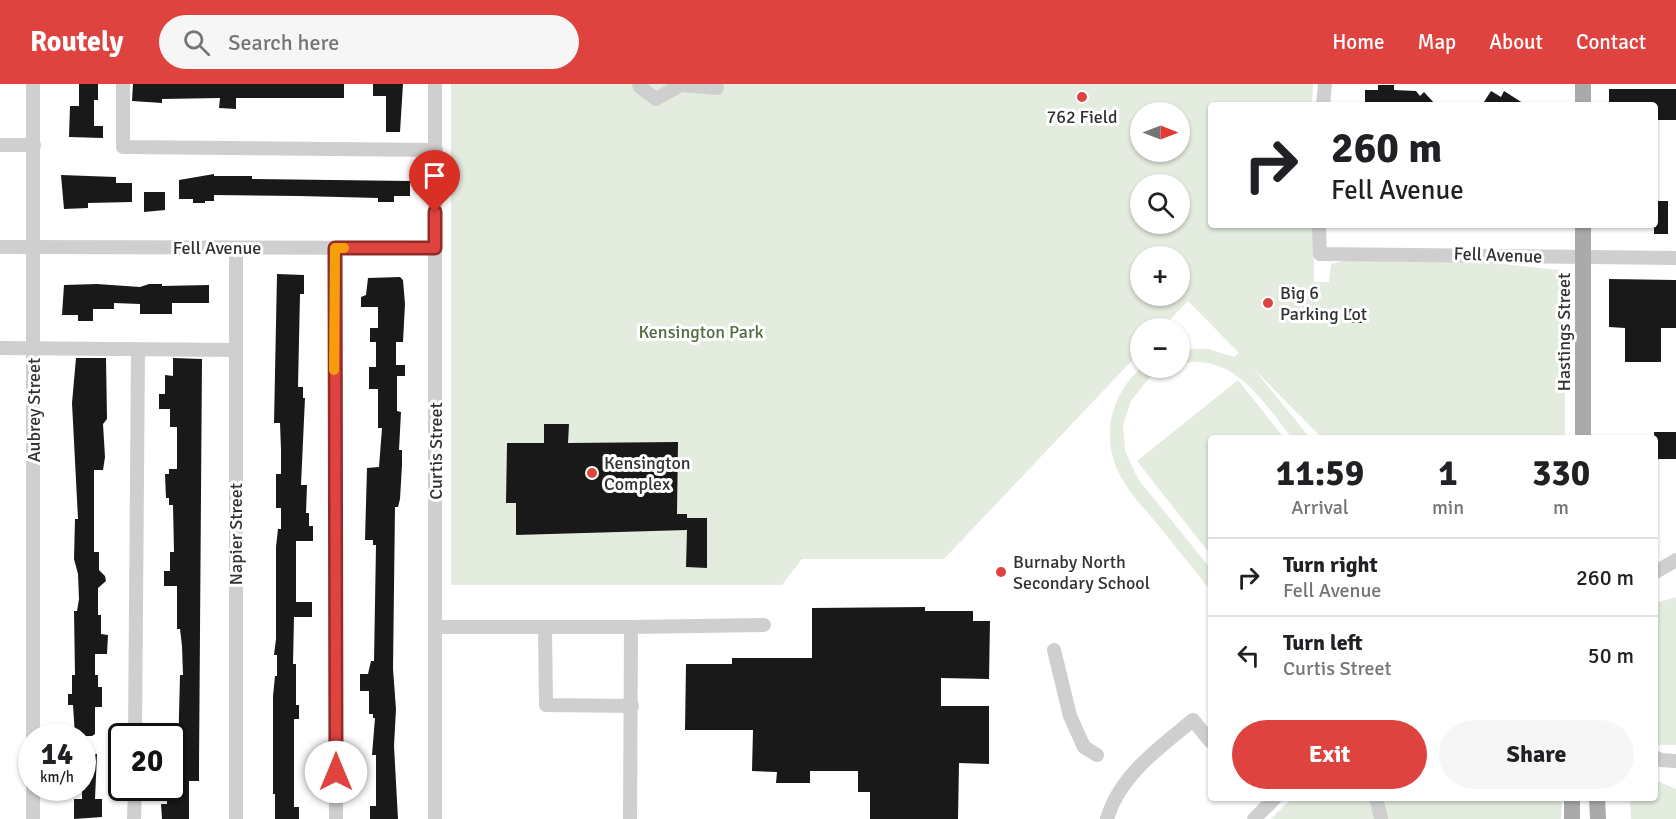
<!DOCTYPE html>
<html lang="en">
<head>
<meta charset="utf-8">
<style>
  :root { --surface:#fff; --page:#f6f6f6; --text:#202124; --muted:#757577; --line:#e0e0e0; --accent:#df433f }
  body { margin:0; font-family:Signika,sans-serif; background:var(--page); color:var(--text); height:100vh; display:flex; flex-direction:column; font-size:22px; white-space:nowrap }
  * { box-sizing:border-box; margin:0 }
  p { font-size:20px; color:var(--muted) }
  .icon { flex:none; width:33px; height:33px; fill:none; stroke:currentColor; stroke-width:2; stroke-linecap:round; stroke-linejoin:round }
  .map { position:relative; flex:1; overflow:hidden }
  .panel { position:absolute; left:1208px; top:351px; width:450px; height:366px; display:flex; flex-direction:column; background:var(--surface); border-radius:6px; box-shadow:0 2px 4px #0004 }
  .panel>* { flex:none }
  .guide { position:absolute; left:1208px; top:18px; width:450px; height:126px; border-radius:6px; box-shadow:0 2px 4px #0004; background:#fff; color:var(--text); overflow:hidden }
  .needle { width:39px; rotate:90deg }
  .tools { position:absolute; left:1130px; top:18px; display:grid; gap:12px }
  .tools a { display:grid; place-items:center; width:60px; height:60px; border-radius:50%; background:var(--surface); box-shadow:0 2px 4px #0004; font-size:30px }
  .speed { position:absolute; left:18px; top:639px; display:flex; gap:12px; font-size:30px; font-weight:700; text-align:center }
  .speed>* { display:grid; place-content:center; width:78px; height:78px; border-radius:50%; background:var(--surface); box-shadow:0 2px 4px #0004; line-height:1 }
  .speed small { font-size:15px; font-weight:400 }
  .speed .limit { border:3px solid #111; border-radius:9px; background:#fff; color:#111 }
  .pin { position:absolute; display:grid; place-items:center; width:51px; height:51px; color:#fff; margin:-62px -26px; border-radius:50% 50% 50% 0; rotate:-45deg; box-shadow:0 0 6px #0007 }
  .pin .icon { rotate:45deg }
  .me { position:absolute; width:66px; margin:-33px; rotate:0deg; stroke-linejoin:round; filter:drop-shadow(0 0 4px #0008) }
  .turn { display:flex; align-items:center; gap:21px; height:126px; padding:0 24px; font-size:27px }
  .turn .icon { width:78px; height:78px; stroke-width:2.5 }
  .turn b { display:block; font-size:42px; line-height:51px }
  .eta { display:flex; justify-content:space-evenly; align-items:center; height:102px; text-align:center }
  .eta b { font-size:36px; font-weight:800; line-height:42px }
  .action { display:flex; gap:12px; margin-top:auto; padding:12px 24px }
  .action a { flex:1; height:69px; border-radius:36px; background:var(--accent); color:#fff; font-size:24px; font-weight:800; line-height:69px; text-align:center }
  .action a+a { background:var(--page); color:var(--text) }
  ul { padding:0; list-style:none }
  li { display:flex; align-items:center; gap:18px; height:78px; padding:0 24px; border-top:2px solid var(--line) }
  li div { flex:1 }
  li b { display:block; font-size:22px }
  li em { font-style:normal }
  header { display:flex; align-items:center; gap:36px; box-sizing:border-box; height:84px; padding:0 30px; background:var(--accent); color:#fff }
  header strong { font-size:28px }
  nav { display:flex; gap:33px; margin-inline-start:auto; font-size:21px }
  .search { width:420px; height:54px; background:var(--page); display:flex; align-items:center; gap:15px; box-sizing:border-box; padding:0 21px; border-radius:33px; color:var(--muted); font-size:22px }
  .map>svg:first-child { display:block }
  .green { fill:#e4ebdf; fill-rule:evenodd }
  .building { fill:#191919 }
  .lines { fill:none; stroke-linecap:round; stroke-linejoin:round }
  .minor { stroke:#cfcfcf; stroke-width:14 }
  .major { stroke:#aaa; stroke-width:16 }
  .route-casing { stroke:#912c29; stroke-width:15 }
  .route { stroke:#df433f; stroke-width:10 }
  .slow { stroke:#f59e0b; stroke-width:10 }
  .poi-dot { fill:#df433f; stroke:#fff; stroke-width:2 }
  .labels { text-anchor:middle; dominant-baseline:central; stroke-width:6; stroke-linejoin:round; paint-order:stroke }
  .poi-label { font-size:18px; fill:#323232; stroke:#fff; text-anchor:start }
  .street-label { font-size:18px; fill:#323232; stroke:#fff }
  .park-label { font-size:18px; fill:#516d41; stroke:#fff }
</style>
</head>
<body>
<header>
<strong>Routely</strong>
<div class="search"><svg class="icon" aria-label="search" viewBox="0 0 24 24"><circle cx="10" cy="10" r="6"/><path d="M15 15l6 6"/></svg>Search here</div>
<nav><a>Home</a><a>Map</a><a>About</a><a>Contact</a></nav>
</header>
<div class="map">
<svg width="1676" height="735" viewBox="0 0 1676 735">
  <rect width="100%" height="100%" fill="#fff"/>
  <g class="green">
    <path d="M451 0H1313L1312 21H1210V141H1314V198H1329L1331 180 1347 176H1467L1559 186 1565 196V354H1322L1254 285 1310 354H1292C1263 318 1234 267 1179 280V266L1182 265H1208L1234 273 1239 269 1188 217 1162 244H1140V268L944 475H802L782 501H451ZM1140 28H1179V68H1140ZM1140 100H1179V140H1140ZM1140 172H1179V212H1140Z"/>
    <path d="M1141 284H1167L1148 295 1131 317 1123 341 1125 367 1138 395 1210 484V506C1193 484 1175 462 1158 441 1145 425 1130 410 1121 393 1100 356 1110 311 1141 284Z"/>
    <polygon points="1238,296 1284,354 1210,354 1210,470 1137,377"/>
    <polygon points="1676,513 1676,661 1655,661 1655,519"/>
    <polygon points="1655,696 1676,705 1676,735 1631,735 1630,714 1654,714"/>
    <polygon points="1292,714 1562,714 1561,735 1271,735"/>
  </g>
  <g class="building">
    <polygon points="79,0 98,0 98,16 94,16 94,42 103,42 103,54 69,53 70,22 79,22"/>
    <polygon points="133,0 344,0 344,14 236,14 236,25 219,24 220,14 162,15 162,19 132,17"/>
    <polygon points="373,0 403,0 400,48 386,48 386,12 373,12"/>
    <polygon points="1378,1 1394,1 1394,6 1416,7 1420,12 1424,8 1436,21 1365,21 1365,6 1378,6"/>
    <polygon points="1609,5 1676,5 1676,36 1654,36 1654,21 1609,21"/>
    <polygon points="1491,7 1501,13 1504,7 1526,21 1482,21"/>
    <polygon points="214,90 214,92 252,92 252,95 410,97 410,112 394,112 394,118 378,118 378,114 299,112 214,111 214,117 205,117 205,119 193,119 193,115 179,115 179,96"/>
    <polygon points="61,91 116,93 116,99 132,99 132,118 88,119 88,124 64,125"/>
    <polygon points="144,108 165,108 165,126 144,128"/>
    <rect x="1654" y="117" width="14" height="33"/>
    <polygon points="277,190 304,191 304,210 300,210 298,303 303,303 303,314 305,314 301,401 307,401 306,429 309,429 309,442 313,442 313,457 296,457 296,518 312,518 312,533 294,533 293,580 296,580 296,621 299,621 299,635 294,635 294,723 299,723 299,735 275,735 275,710 273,710 273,612 275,592 277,592 277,571 274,571 276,555 276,463 278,445 281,445 281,424 276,424 276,390 281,390 281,366 280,339 274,339"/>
    <polygon points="400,193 403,196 405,220 403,258 396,258 396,281 405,281 405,292 397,292 397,327 401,328 399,366 402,366 402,381 400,415 398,423 395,423 393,585 396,625 394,662 398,735 370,735 370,722 376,722 376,671 372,671 375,634 373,634 373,630 369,630 369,607 360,607 360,590 368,590 371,577 374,577 376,461 373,461 373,456 365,456 367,384 379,383 382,344 378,344 378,305 369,305 369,283 376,283 376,258 370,258 370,244 378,244 378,223 361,223 361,213 366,211 368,194"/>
    <polygon points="1609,195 1676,196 1676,244 1661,244 1661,278 1625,278 1625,244 1609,243"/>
    <polygon points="97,200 140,203 149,200 162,200 162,202 209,201 209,219 172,219 172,230 140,230 140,220 114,219 114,225 93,225 93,237 78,237 78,231 62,231 64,201"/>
    <polygon points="1347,225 1363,225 1362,239 1346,239"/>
    <polygon points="76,274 106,274 107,335 103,340 105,373 103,386 94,386 94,468 99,468 99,486 105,492 106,497 98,504 98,531 101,531 101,550 108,551 107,570 95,570 95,591 98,591 98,603 102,603 102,623 95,623 95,650 92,652 75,652 73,621 68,621 68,610 72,610 72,591 75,591 74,527 77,527 79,515 78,490 74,475 75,435 78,435 72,319"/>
    <polygon points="173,274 202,275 199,683 199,697 189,697 189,735 162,735 161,720 167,720 167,710 177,710 180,591 183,591 182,562 180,545 177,545 177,502 164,502 164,487 170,487 170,468 174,468 173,421 169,421 169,414 166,414 165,390 169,390 169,385 177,385 177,343 170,343 170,325 159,325 159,310 165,310 165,291 173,292"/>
    <polygon points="544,340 569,340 568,359 678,358 677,430 687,430 687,434 707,434 707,484 686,483 687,446 516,451 516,419 506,419 507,359 544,359"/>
    <rect x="1654" y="348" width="22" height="27"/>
    <polygon points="925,523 925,527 973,527 973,537 990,537 989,595 941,594 941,622 989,622 989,680 959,679 958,735 870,735 870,708 858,708 858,687 810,687 810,699 776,699 777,688 752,687 753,646 685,646 686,580 732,580 732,574 812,574 812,524"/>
    <polygon points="82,670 97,670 95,715 102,715 102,733 74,735 74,715 82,715"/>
  </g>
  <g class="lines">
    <g class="minor">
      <polyline points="33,0 33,652"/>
      <polyline points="123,0 123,63 436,66"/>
      <polyline points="435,0 435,735"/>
      <polyline points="639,0 640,3 656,15 681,1 717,4"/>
      <polyline points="1323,21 1325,0"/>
      <polyline points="0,61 34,61"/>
      <polyline points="1319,141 1320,170 1676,174"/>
      <polyline points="0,163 435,164"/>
      <polyline points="335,164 336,735"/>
      <polyline points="0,264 236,266"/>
      <polyline points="1654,489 1676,476"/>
      <polyline points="436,543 631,543"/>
      <polyline points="545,543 546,621 632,622"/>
      <polyline points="1054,566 1070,632 1084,663 1097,671"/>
      <polyline points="135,652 138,266"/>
      <polyline points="1654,673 1661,676 1676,677"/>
      <polyline points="1376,714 1381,734"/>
      <polyline points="33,735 33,704"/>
      <polyline points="134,735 135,704"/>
      <polyline points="236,735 236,164"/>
      <polyline points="630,735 631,543 764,541"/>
      <path d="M1107 735C1119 692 1160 663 1193 636L1210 657"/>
      <polyline points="1254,735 1275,714"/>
    </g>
    <g class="major">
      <polyline points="1583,0 1583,21"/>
      <polyline points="1583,141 1583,354"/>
      <polyline points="1572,714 1572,735"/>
      <polyline points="1597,714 1598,735"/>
    </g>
  </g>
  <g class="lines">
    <defs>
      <polyline id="route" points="336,688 335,164 435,164 435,128"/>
    </defs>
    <use href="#route" class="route-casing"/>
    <use href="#route" class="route"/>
    <polyline class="slow" points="334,286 335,164 344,164"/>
  </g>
  <g class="poi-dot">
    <circle cx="1082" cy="13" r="6"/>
    <circle cx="1268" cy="219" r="6"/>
    <circle cx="592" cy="389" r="6"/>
    <circle cx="1001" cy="488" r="6"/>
  </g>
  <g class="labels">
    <g class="poi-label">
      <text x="1082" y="33" text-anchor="middle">762 Field</text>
      <text x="1280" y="209">Big 6<tspan x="1280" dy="21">Parking Lot</tspan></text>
      <text x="604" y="379">Kensington<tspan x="604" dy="21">Complex</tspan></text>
      <text x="1013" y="478">Burnaby North<tspan x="1013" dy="21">Secondary School</tspan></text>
    </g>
    <g class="street-label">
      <text x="217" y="164">Fell Avenue</text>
      <text transform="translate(1498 171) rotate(2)">Fell Avenue</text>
      <text transform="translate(1564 248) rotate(-90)">Hastings Street</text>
      <text transform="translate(34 326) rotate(-90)">Aubrey Street</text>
      <text transform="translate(436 367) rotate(-90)">Curtis Street</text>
      <text transform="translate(236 450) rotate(-90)">Napier Street</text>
    </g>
    <g class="park-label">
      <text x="701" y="248">Kensington Park</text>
    </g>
  </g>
</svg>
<div class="tools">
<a><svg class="needle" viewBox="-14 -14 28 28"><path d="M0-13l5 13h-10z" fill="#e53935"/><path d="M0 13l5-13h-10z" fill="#757577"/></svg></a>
<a><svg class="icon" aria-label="search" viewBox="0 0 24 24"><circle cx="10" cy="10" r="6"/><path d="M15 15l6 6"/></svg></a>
<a>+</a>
<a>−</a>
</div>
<div class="speed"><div>14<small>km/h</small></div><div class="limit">20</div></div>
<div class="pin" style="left:435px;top:128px;background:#d93025"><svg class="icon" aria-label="arrive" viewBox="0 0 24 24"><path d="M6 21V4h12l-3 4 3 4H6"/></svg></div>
<svg class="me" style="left:336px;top:688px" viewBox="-20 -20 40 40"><circle r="19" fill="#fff"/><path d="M0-13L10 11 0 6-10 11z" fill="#df433f"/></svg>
<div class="guide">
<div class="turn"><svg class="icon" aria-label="right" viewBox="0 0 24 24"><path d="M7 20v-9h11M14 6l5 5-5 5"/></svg><div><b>260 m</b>Fell Avenue</div></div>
</div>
<section class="panel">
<div class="eta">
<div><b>11:59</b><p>Arrival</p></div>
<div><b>1</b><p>min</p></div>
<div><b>330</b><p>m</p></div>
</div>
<ul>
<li><svg class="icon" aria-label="right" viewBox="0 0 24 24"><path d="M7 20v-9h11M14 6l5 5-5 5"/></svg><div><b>Turn right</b><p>Fell Avenue</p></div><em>260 m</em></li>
<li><svg class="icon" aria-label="left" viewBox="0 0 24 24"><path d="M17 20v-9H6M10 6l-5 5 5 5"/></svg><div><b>Turn left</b><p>Curtis Street</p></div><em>50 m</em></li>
</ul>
<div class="action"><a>Exit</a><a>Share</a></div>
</section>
</div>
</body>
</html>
